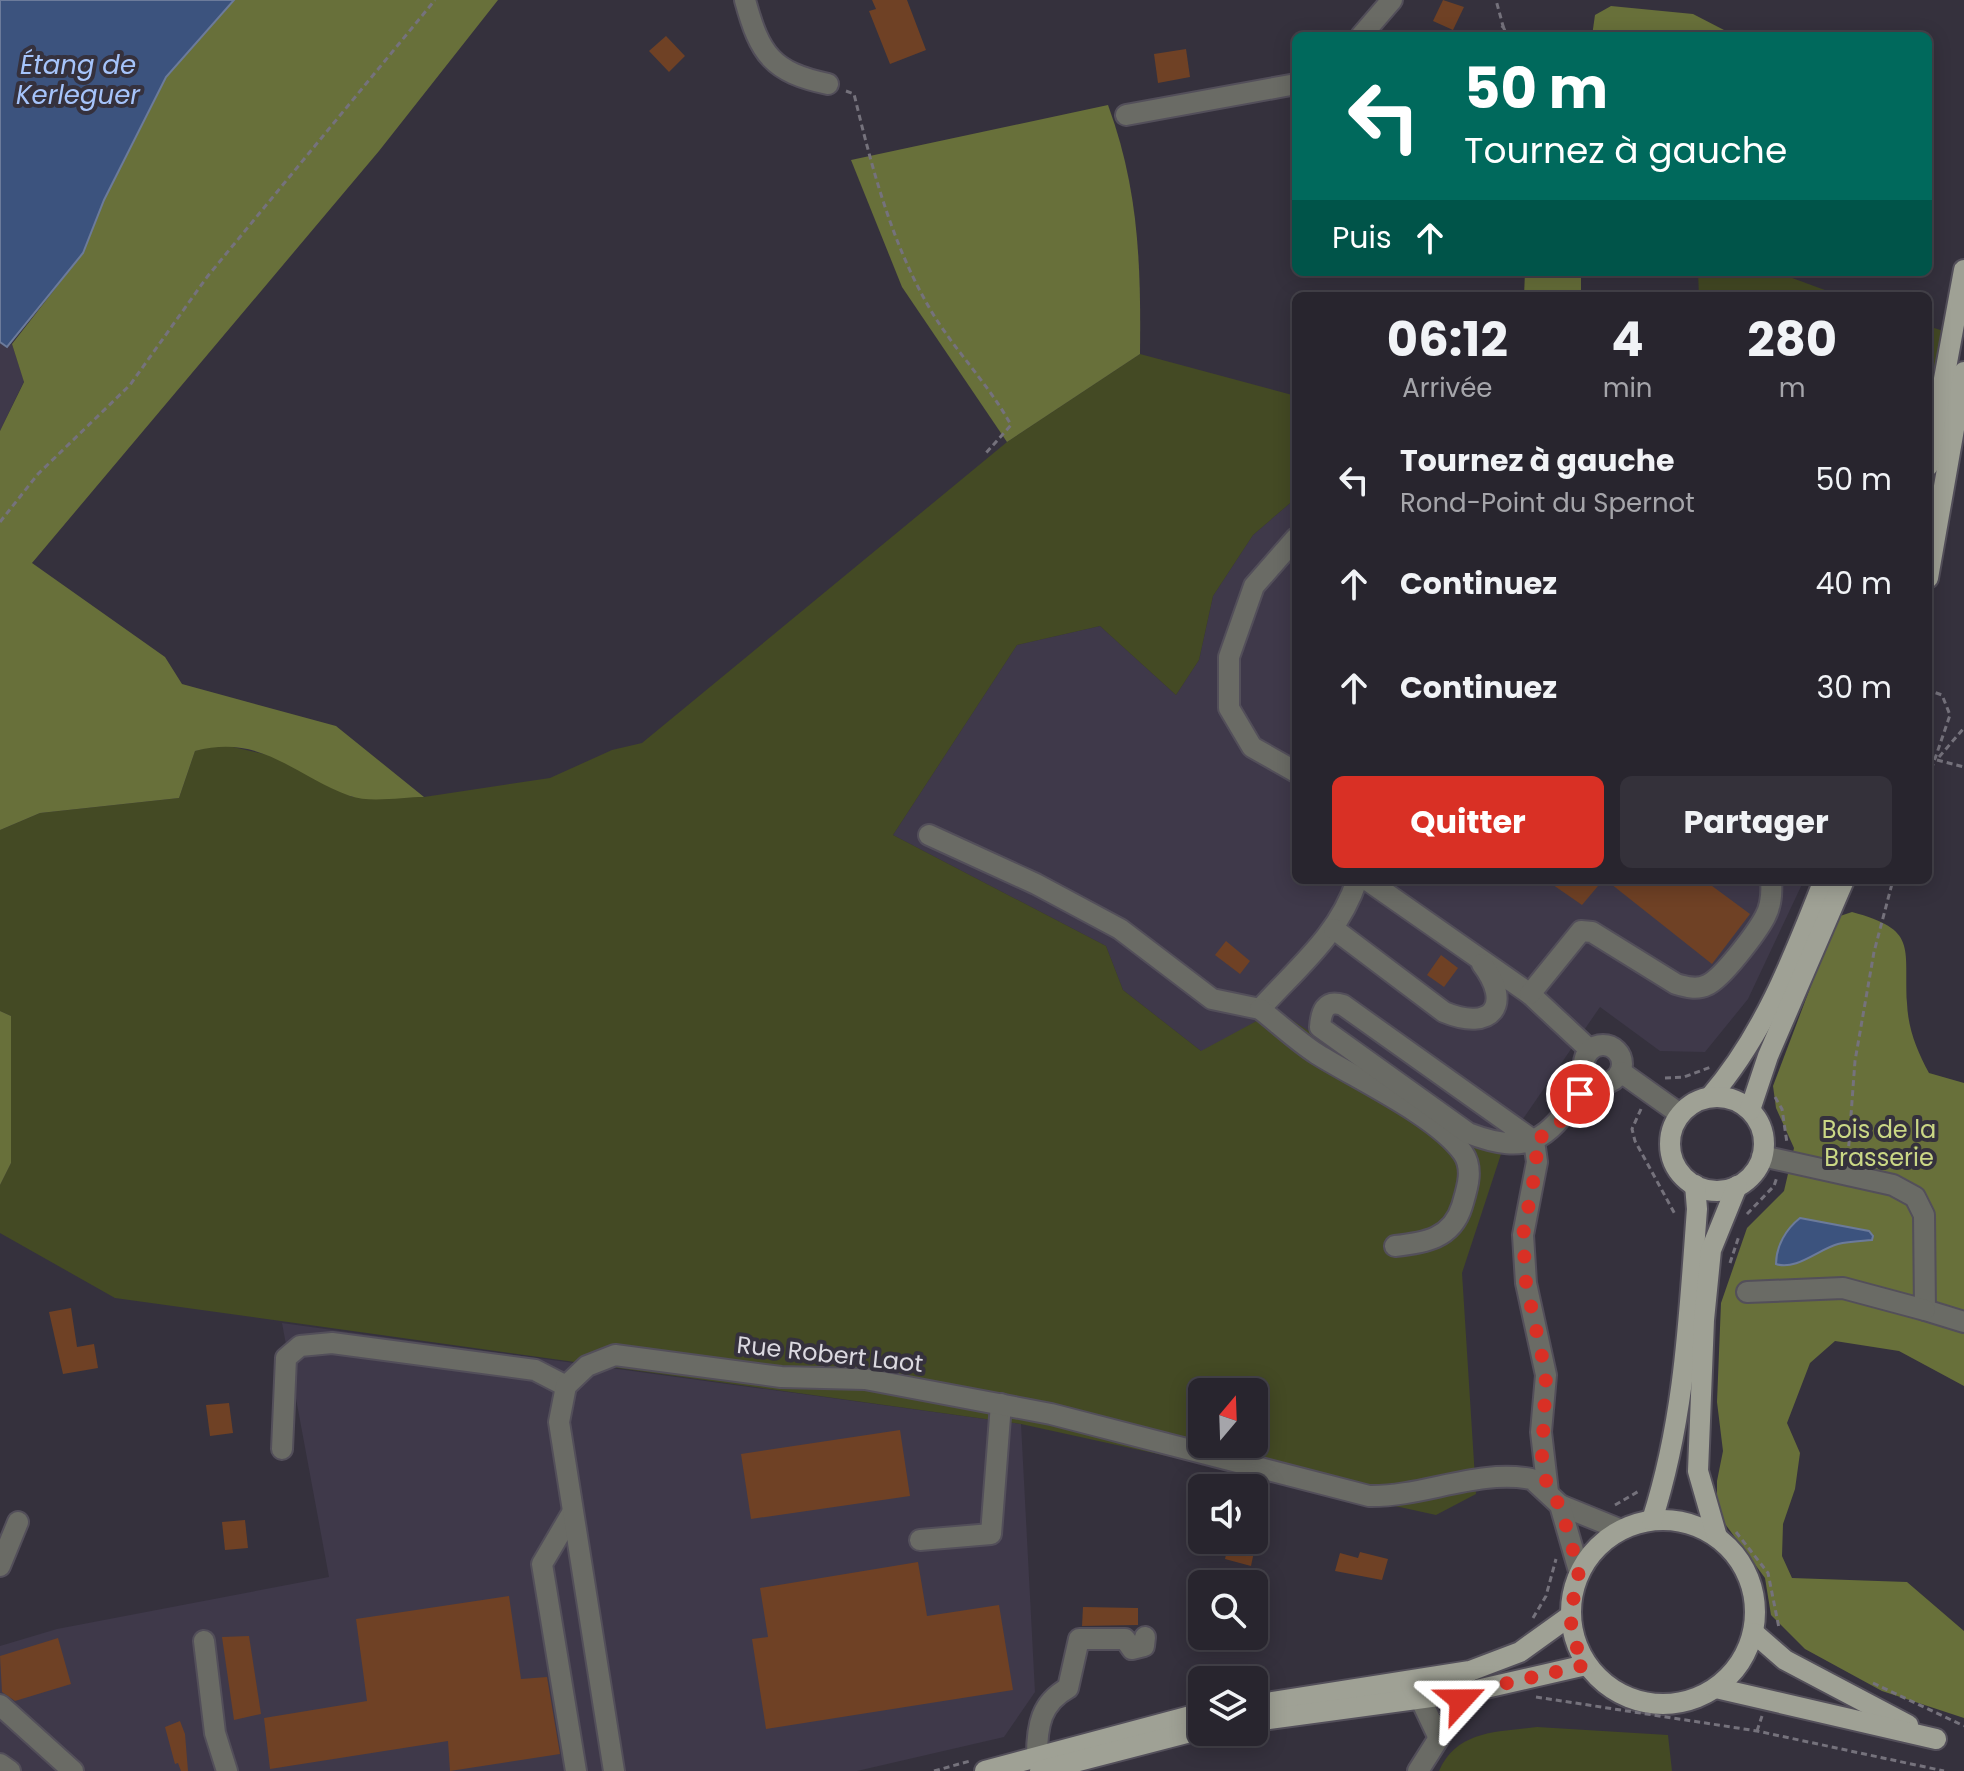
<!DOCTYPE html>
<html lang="fr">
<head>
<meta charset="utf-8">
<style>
  :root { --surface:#28252e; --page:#34313a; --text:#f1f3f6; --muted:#a5a5aa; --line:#44424a; --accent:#d93025 }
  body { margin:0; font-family:Poppins,sans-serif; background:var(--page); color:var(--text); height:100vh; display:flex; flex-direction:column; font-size:30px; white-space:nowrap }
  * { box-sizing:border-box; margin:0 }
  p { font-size:26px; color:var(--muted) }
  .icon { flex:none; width:44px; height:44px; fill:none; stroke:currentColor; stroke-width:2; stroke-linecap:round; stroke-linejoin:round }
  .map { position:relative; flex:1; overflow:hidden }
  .sheet { position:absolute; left:1292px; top:292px; width:640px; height:592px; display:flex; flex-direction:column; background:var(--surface); border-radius:12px; box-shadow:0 4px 20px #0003,0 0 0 2px var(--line) }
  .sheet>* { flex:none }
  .top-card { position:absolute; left:1292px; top:32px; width:640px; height:244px; border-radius:12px; box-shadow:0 4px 20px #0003,0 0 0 2px var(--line); background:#00695c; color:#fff; overflow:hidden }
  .needle { width:52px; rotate:19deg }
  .buttons { position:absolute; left:1188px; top:1378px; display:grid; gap:16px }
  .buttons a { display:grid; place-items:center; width:80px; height:80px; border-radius:12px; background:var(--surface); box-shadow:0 4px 20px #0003,0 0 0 2px var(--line); font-size:40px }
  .pin { position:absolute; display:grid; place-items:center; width:68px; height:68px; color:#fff; margin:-34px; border:4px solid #fff; border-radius:50%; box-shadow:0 2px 8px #0007 }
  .me { position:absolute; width:88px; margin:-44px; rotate:66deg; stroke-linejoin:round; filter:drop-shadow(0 0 6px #0008) }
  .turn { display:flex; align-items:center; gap:28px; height:168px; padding:0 40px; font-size:36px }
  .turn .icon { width:104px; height:104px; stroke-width:2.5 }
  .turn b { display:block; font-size:56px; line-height:68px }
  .then { display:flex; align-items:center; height:76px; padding:0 40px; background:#0003; gap:16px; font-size:30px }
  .eta { display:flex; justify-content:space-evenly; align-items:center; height:136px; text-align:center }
  .eta b { font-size:48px; font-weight:700; line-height:56px }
  .cta { display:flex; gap:16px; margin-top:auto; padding:16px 40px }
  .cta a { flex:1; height:92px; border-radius:12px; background:var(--accent); color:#fff; font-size:32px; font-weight:700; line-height:92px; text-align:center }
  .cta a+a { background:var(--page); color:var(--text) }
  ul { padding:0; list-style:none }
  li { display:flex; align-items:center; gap:24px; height:104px; padding:0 40px }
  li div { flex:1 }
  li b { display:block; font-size:30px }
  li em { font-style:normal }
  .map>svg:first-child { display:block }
  .built { fill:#3f394a }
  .green { fill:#444a24; fill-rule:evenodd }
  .forest { fill:#68703a; fill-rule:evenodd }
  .water { fill:#3c537e; stroke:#6c7b9b; stroke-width:2 }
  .building { fill:#6f4125 }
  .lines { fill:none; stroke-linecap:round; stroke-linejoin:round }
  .minor-casing { stroke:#534f5a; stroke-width:24 }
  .major-casing { stroke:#534f5a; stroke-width:24 }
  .path { stroke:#75727c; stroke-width:3; stroke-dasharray:6 4; stroke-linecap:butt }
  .minor { stroke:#6a6b65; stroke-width:20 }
  .major { stroke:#9fa195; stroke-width:20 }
  .route { stroke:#d93025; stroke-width:14; stroke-dasharray:0 25.2 }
  .labels { text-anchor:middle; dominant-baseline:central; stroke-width:8; stroke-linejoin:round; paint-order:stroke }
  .park-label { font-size:24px; fill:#cad785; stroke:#35313d }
  .street-label { font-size:24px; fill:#dbd9e0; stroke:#35313d }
  .water-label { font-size:26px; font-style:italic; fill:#a6c4fb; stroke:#35313d }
</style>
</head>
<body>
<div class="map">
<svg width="1964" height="1771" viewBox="0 0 1964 1771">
  <rect width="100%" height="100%" fill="#35313d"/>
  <g class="built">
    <polygon points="0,342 7,347 12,344 24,381 0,431"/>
    <polygon points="1296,498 1296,880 1804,880 1748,999 1705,1052 1660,1051 1600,1007 1503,1148 1201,1051 1123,990 1106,946 893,835 1017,645 1100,626 1176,695 1199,660 1213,596 1253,535"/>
    <polygon points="282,1323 1021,1424 1035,1692 1004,1737 857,1771 0,1771 0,1646 57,1629 329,1577"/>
  </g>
  <g class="green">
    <polygon points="1698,272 1776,272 1841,296 1699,296"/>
    <polygon points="1928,326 1962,337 1928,527"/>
    <path d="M1140 354 1296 396V498L1253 535 1213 596 1199 660 1176 695 1100 626 1017 645 893 835 1106 946 1123 990 1201 1051 1277 1010 1472 1140 1503 1148 1462 1273 1476 1494 1436 1515 1021 1424 115 1298 0 1233V1185L11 1163V1016L0 1011V830L40 813 179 798 195 751 220 744 281 758 352 797H424L550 778 612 750 642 743 1007 442ZM1202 1392H1254V1444H1202Z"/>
    <path d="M1537 1727 1668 1735 1672 1771H1439C1457 1730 1498 1732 1537 1727Z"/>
  </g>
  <g class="forest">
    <path d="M234 0H498L379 151 32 563 165 657 182 684 336 726 424 797C403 797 370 803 350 796 294 776 262 733 195 751L179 798 40 813 0 830V431L24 382 12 344 83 253 104 200 166 77Z"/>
    <polygon points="1611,6 1693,14 1724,30 1724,36 1592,36 1595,15"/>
    <path d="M1108 105C1139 189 1141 266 1140 354L1007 442 902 287 851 160Z"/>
    <polygon points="1525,272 1581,272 1581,296 1524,296"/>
    <path d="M1852 912C1918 930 1904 946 1907 1003 1908 1029 1917 1051 1929 1073L1964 1083V1386L1899 1351 1835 1341 1810 1363 1787 1423 1800 1453 1795 1489 1783 1524 1782 1556 1792 1578 1907 1582 1964 1631V1718L1882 1691 1805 1649 1771 1615 1765 1578 1717 1513V1481L1723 1451 1717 1402 1721 1303 1747 1228 1784 1191 1794 1148 1776 1108 1773 1086 1837 917ZM1800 1218 1869 1231 1871 1240C1860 1241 1849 1242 1838 1244 1819 1249 1795 1271 1776 1264 1776 1246 1786 1229 1800 1218Z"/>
    <polygon points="0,1011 11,1016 11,1163 0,1185"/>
  </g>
  <g class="water">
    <polygon points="0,0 234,0 166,77 104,200 83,253 7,347 0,342"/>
    <path d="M1800 1218 1869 1231 1873 1236 1872 1240C1861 1241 1849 1241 1838 1244 1819 1249 1796 1271 1776 1264 1776 1246 1786 1229 1800 1218Z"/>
  </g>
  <g class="building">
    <polygon points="872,0 907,0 926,50 890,64 869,11 876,9"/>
    <polygon points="1443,0 1464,7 1453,30 1433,21"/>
    <polygon points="666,36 685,56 669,72 649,51"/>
    <polygon points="1186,49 1190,77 1158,83 1154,54"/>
    <polygon points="1546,880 1603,880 1582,905"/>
    <polygon points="1606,880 1704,880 1750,914 1712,964"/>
    <polygon points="1226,941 1250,961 1240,974 1215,955"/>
    <polygon points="1441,955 1458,968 1444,987 1427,975"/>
    <polygon points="71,1308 77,1347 94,1344 98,1368 63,1374 49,1312"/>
    <polygon points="229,1403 233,1433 210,1436 206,1405"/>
    <polygon points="900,1430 910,1496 751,1519 741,1454"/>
    <polygon points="245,1520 248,1548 225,1550 222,1522"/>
    <polygon points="1229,1541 1255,1547 1251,1566 1225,1559"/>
    <polygon points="1360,1552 1388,1559 1382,1580 1335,1571 1340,1553 1358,1558"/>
    <polygon points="918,1562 927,1616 999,1605 1013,1690 766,1729 752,1639 768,1637 760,1588"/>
    <polygon points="509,1596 521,1679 547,1677 560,1754 450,1771 448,1741 270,1769 264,1718 367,1701 356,1619"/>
    <polygon points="1083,1607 1138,1608 1138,1625 1082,1626"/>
    <polygon points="249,1636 261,1714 234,1720 222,1637"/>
    <polygon points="58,1638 71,1684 15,1701 2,1692 0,1656"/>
    <polygon points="180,1721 185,1734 188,1771 181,1771 178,1763 175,1764 165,1727"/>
  </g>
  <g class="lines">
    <defs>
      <g id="minor">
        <path d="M745 0C760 55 772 72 828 84"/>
        <polyline points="1361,36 1392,0"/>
        <polyline points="1126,115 1296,84"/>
        <polyline points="1296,538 1254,586 1229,657 1229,708 1252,747 1296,772"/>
        <path d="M929 835 1036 884 1120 929 1212 999 1260 1009C1298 967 1339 935 1357 880"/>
        <polyline points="1367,880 1530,994 1590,1050"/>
        <path d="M1334 929 1444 1012C1492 1032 1513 1005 1482 964"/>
        <path d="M1530 994 1581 931 1592 932 1676 984C1686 987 1697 990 1707 985 1722 979 1757 932 1765 917 1771 906 1772 892 1771 880"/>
        <path d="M1260 1009C1279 1024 1297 1041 1317 1054 1357 1079 1437 1116 1463 1153 1474 1169 1467 1189 1462 1206 1452 1239 1424 1243 1395 1246"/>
        <circle cx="1603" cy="1064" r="19"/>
        <polyline points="1621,1072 1680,1114"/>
        <polyline points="1762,1156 1893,1185 1915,1197 1924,1215 1925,1310 1964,1322"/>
        <polyline points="1747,1292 1843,1288 1925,1310"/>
        <polyline points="282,1449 286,1358 300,1346 332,1343 535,1370 566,1386"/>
        <path d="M1548 1492 1541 1432 1546 1375 1526 1283 1523 1235 1537 1162 1534 1141 1343 1005C1325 999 1321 1012 1320 1027L1468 1133C1540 1161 1550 1130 1591 1080"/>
        <polyline points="1560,1505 1619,1529"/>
        <polyline points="572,1513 542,1564 576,1771"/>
        <polyline points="920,1540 991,1534 1001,1404"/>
        <polyline points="0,1566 18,1522"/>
        <polyline points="204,1641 215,1733 227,1771"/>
        <polyline points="1420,1698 1438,1736"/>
        <polyline points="0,1705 73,1771"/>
        <path d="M1037 1756C1037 1725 1041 1703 1068 1688L1079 1639H1125L1132 1649 1144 1646 1145 1637"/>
        <polyline points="0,1764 10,1771"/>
        <path d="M614 1771 559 1422 566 1386 587 1366 615 1355 781 1377 865 1379 1051 1414 1369 1496C1424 1497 1476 1469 1532 1479L1560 1505 1579 1571"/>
        <polyline points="1418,1771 1468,1692"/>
      </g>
      <g id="major">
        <polyline points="1928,466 1964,270"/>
        <polyline points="1928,578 1964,372"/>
        <path d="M1710 1097C1764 1035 1794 956 1824 880"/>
        <circle cx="1717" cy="1144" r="47"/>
        <polyline points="1750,1110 1768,1056 1844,880"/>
        <circle cx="1663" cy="1612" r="92"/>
        <path d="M1652 1520C1685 1418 1689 1315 1697 1209L1695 1185"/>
        <polyline points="1717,1537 1698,1471 1704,1320 1711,1250 1737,1186"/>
        <polyline points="1754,1633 1785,1660 1908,1725"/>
        <polyline points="1716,1688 1936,1739"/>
        <polyline points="1254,1705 1470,1671 1520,1652 1570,1616"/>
        <polyline points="1254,1721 1468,1692 1586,1665"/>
        <polyline points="985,1771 1202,1713"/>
        <polyline points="1040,1771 1202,1729"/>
      </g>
    </defs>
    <use href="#minor" class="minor-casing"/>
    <use href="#major" class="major-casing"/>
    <g class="path">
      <polyline points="1503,26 1507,36"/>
      <polyline points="1496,36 1503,26 1496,0"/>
      <path d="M846 91 854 94C872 168 891 242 930 309 954 350 988 383 1011 425L986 453"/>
      <polyline points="0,522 38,474 130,385 207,277 435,0"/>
      <polyline points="1939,757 1964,728"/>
      <polyline points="1937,760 1964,767"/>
      <polyline points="1928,779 1950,715 1942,695 1928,690"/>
      <polyline points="1665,1078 1684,1077 1711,1067"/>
      <polyline points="1775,1097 1782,1109 1787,1143"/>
      <polyline points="1641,1109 1632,1129 1635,1141 1676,1216"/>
      <polyline points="1848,1156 1855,1061 1874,952 1893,880"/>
      <polyline points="1747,1214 1774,1186 1777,1177"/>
      <polyline points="1730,1263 1739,1236"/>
      <polyline points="1615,1505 1639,1491"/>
      <polyline points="1736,1532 1768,1573 1779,1628"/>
      <polyline points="1533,1618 1546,1596 1556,1559"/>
      <polyline points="1873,1683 1964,1726"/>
      <polyline points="1536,1697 1757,1731 1944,1771"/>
      <polyline points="1757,1731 1762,1716"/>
      <polyline points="1217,1741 1245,1737"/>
      <polyline points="934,1771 970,1761"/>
    </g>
    <use href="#minor" class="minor"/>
    <use href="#major" class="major"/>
  </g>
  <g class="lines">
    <polyline class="route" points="1461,1700 1468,1692 1586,1665 1574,1642 1570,1616 1579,1571 1560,1505 1548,1492 1542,1456 1546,1375 1526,1283 1523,1235 1537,1162 1534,1141 1556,1128 1580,1094"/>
  </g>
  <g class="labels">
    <g class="park-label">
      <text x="1879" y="1129">Bois de la<tspan x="1879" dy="28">Brasserie</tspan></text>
    </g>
    <g class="street-label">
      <text transform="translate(830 1354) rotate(6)">Rue Robert Laot</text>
    </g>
    <g class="water-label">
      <text x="78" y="65">Étang de<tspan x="78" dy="30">Kerleguer</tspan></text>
    </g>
  </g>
</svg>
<div class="buttons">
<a><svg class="needle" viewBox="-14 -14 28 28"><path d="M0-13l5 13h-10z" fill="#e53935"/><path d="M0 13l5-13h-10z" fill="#a5a5aa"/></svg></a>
<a><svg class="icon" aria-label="sound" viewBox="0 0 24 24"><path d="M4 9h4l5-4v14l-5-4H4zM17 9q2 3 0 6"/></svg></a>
<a><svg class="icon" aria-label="search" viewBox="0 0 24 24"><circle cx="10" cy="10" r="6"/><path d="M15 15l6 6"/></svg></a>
<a><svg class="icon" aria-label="layers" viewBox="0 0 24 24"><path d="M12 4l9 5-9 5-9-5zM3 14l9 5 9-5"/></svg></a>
</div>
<div class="pin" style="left:1580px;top:1094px;background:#d93025"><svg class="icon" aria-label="arrive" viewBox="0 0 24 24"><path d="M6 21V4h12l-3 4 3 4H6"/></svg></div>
<svg class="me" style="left:1461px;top:1700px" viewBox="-20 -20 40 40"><path d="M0-17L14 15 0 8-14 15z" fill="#d93025" stroke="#fff" stroke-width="4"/></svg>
<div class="top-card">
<div class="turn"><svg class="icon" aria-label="left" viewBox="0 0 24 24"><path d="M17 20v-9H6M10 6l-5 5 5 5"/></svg><div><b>50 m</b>Tournez à gauche</div></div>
<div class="then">Puis<svg class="icon" aria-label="ahead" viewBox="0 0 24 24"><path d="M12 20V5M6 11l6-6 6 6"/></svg></div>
</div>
<section class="sheet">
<div class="eta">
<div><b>06:12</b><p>Arrivée</p></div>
<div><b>4</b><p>min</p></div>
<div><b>280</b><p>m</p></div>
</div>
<ul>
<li><svg class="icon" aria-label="left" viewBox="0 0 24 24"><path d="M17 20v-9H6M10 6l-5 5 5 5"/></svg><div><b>Tournez à gauche</b><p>Rond-Point du Spernot</p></div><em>50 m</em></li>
<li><svg class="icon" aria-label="ahead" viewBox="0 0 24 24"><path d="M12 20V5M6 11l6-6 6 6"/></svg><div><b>Continuez</b></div><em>40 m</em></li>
<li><svg class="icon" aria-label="ahead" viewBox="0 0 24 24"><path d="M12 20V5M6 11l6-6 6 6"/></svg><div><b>Continuez</b></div><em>30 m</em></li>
</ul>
<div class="cta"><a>Quitter</a><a>Partager</a></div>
</section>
</div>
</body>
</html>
